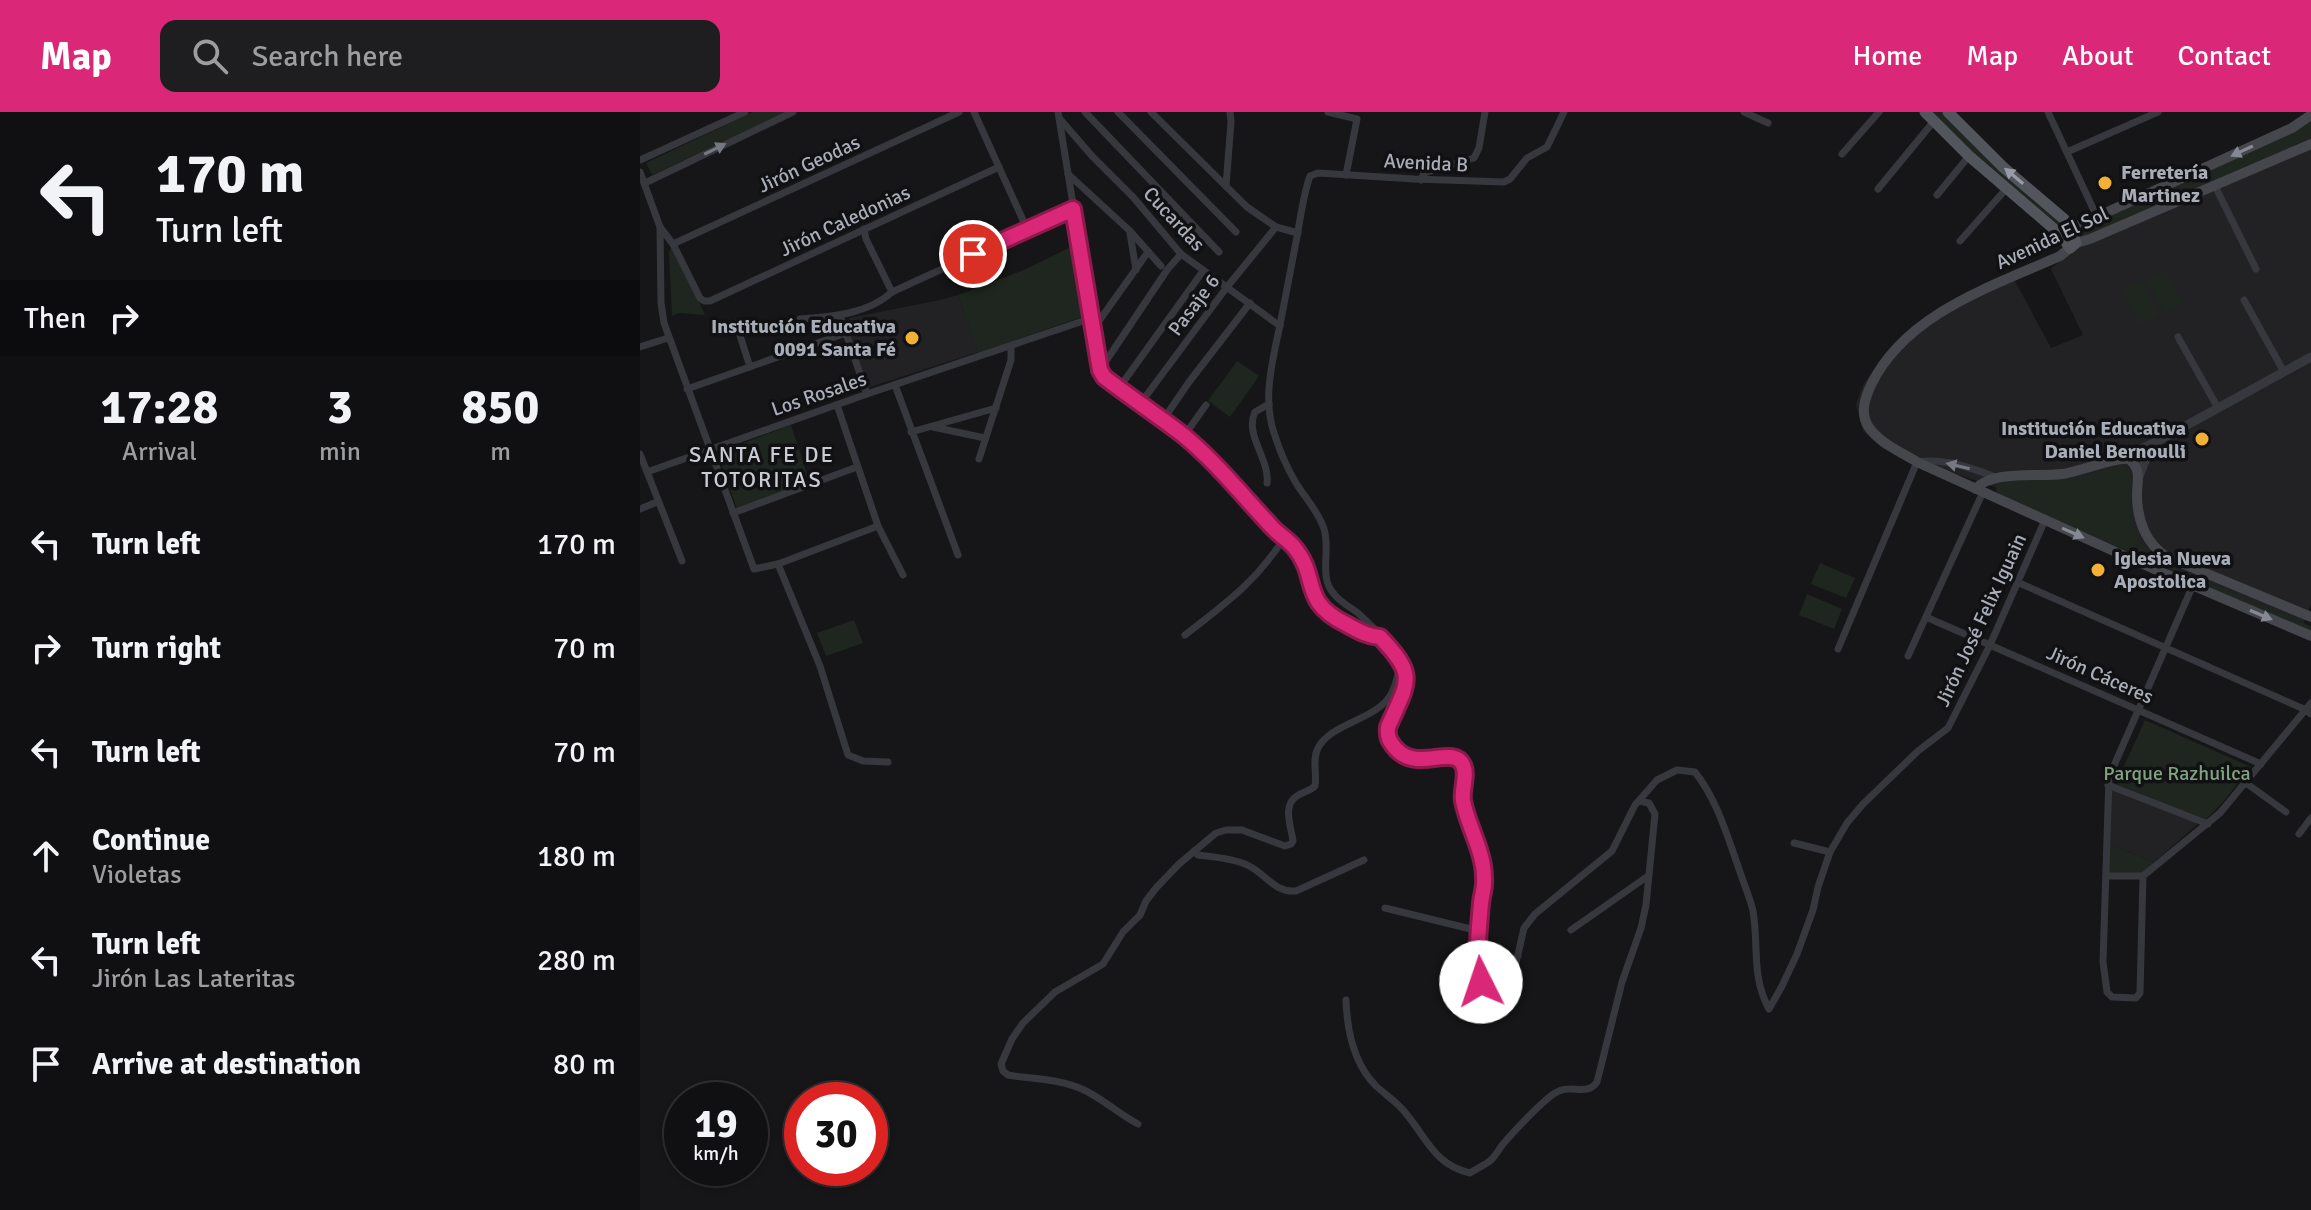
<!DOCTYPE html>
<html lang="en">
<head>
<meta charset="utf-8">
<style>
  :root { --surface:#101012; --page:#1e1e20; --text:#f1f3f6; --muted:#9c9d9f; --line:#303032; --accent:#db2777 }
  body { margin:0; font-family:Signika,sans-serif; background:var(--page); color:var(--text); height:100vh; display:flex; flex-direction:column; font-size:30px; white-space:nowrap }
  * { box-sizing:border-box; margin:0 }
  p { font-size:26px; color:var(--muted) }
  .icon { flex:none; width:44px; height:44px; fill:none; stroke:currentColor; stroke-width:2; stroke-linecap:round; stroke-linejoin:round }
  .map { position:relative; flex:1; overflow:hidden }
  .side { display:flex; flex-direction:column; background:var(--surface); width:640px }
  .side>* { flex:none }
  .top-card { background:#101012; color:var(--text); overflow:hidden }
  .speed { position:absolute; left:24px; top:970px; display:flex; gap:16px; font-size:40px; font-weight:700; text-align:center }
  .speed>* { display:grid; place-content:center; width:104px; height:104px; border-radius:50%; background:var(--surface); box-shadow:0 2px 6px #0004,0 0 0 2px var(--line); line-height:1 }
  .speed small { font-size:20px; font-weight:400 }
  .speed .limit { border:12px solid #d22; background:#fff; color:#111 }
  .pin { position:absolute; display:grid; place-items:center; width:68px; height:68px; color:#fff; margin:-34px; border:4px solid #fff; border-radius:50%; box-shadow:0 2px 8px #0007 }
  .me { position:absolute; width:88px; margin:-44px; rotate:356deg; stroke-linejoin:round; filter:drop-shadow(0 0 6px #0008) }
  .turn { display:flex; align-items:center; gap:28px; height:168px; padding:0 24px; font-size:36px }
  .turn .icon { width:104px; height:104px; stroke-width:2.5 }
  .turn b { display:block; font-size:56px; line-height:68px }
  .then { display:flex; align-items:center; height:76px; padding:0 24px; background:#0003; gap:16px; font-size:30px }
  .eta { display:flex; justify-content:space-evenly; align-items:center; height:136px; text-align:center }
  .eta b { font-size:48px; font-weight:700; line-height:56px }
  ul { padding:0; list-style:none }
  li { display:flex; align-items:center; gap:24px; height:104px; padding:0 24px }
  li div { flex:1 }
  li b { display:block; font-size:30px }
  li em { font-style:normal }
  header { display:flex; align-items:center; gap:48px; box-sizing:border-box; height:112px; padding:0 40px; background:var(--accent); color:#fff }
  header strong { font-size:38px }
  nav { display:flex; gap:44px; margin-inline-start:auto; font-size:28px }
  .search { width:560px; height:72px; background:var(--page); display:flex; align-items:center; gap:20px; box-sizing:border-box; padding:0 28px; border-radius:16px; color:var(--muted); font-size:30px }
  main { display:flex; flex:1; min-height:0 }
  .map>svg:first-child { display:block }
  .built { fill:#222225 }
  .green { fill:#1e261f }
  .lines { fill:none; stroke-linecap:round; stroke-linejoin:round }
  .minor { stroke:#37383d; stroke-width:7 }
  .tertiary { stroke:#37383d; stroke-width:9 }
  .secondary { stroke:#45474d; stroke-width:10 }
  .primary { stroke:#53555c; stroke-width:11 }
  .oneway { fill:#757881 }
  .oneway2 { fill:#858993 }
  .oneway3 { fill:#979ba6 }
  .route-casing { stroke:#8e194d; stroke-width:20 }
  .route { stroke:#db2777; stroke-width:14 }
  .poi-dot { fill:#f2b134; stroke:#111113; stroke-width:3 }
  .labels { text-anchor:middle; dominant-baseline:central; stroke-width:7; stroke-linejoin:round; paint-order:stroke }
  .street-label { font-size:20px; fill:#a8adb8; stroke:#111113 }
  .poi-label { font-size:20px; font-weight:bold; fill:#a8adb8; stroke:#111113; text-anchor:start }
  .park-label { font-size:20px; fill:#7fa381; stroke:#111113 }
  .neighbourhood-label { font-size:22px; letter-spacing:2px; fill:#c9ccd4; stroke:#111113 }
</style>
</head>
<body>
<header>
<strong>Map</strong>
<div class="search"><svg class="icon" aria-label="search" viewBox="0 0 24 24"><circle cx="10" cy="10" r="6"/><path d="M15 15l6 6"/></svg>Search here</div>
<nav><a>Home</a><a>Map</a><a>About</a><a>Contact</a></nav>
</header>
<main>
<section class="side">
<div class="top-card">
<div class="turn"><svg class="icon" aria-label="left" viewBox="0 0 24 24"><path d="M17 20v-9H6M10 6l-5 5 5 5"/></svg><div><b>170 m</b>Turn left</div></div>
<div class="then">Then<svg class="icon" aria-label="right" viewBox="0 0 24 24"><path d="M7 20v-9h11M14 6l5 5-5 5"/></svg></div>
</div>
<div class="eta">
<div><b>17:28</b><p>Arrival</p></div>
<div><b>3</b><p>min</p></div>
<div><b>850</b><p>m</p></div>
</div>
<ul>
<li><svg class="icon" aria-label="left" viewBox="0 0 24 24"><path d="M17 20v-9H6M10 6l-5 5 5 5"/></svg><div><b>Turn left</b></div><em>170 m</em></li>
<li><svg class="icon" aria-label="right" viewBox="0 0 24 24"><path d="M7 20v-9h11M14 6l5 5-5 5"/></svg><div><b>Turn right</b></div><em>70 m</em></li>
<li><svg class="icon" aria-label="left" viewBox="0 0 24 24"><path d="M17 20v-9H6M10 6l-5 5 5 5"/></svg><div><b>Turn left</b></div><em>70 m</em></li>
<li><svg class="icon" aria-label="ahead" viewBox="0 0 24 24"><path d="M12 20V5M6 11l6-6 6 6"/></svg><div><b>Continue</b><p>Violetas</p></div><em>180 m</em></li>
<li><svg class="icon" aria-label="left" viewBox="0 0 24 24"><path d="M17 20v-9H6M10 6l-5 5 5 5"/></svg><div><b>Turn left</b><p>Jirón Las Lateritas</p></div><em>280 m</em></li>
<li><svg class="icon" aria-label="arrive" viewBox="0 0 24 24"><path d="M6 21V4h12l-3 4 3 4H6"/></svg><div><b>Arrive at destination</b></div><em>80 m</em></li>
</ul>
</section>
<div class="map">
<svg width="1671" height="1098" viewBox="0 0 1671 1098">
  <rect width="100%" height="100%" fill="#161618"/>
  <g class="built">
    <polygon points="1671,17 1671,492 1663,513 1529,456 1387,386 1243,337 1223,319 1216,292 1224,271 1262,223 1328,179 1375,169 1411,236 1443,223 1411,157 1450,119"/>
    <polygon points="318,183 338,240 227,276 205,212 210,206 300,188"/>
    <polygon points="1471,677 1559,711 1514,750 1468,732"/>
  </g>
  <g class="green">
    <polygon points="113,0 146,0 12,63 6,51"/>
    <polygon points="1293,0 1303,0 1423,109 1423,113 1420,115 1325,34"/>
    <polygon points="1671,8 1671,25 1668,27 1447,125 1442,125 1440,120 1443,115"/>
    <polygon points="431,135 442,205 338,241 318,183 384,158"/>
    <polygon points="31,136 36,141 65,203 39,201 32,204 29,140"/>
    <polygon points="1525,157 1543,192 1524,202 1506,166"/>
    <polygon points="1502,168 1520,203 1500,213 1483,177"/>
    <polygon points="597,249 619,264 590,305 568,289"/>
    <polygon points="151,313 170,371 97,397 77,341"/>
    <path d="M1482 352 1492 361C1488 387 1490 405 1499 430L1492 441 1360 384 1356 379 1357 372 1363 368 1437 366Z"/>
    <polygon points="1501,430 1508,440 1524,451 1671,514 1671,520 1494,442"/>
    <polygon points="1180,451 1215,466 1206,486 1171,472"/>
    <polygon points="1167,482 1202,497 1194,517 1159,503"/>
    <polygon points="214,508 223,531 186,544 177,521"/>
    <polygon points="1505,608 1611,655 1583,690 1564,709 1476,672"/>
    <polygon points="1468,732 1514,750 1501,762 1467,763"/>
  </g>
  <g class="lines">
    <g class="minor">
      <polyline points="334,0 387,117"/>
      <path d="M418 0 460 258 464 265C490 284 517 303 543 323 575 349 603 384 631 414 638 422 647 427 654 435 680 466 659 489 706 512 717 518 727 524 740 525"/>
      <polyline points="445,0 579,140"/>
      <polyline points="478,0 596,120"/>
      <polyline points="511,0 607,95 636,115 658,121"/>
      <polyline points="688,0 717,7 706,63"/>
      <polyline points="1104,0 1128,11"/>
      <polyline points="1408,0 1457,105"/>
      <polyline points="420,7 452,44 493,85 541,142 640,214"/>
      <polyline points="1427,40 1518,0"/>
      <polyline points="1202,42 1239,0"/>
      <polyline points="0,48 105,0"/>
      <polyline points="0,60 20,115 33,132 60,186 64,189 70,189 359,55"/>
      <polyline points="428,62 490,119 521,154"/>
      <polyline points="781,68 784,61 834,46 839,36 845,0"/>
      <polyline points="5,71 153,0"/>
      <polyline points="586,74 591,10 590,0"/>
      <polyline points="1575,74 1616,157"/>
      <polyline points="1238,77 1294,9"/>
      <polyline points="1297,83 1329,44"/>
      <polyline points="20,115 21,191 24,211 114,457 138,452 238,414"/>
      <polyline points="224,117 226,127 252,180"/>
      <polyline points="490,121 496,158"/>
      <polyline points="1320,129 1366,77"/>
      <polyline points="33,132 319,0"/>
      <polyline points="1604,188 1644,260"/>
      <polyline points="200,204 227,282"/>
      <path d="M160 207C191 205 228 202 252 180L433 97"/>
      <polyline points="96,211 110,255"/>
      <polyline points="454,216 508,140"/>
      <polyline points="1538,225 1578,296"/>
      <polyline points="0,235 28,226"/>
      <polyline points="460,258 527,158 541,142"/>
      <polyline points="255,273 318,443"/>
      <polyline points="479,276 563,159"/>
      <polyline points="47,277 206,221"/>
      <polyline points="500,292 587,175 636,115"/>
      <polyline points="197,293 238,414 263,463"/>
      <polyline points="523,308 549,270 610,191"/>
      <polyline points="293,315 345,326"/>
      <polyline points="271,320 356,296"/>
      <polyline points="544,324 566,293"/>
      <polyline points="0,342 42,449"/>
      <polyline points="339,347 371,248 371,234"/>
      <polyline points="7,360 227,282 452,206"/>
      <path d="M627 371C630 347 604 323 615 300L629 292"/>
      <polyline points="0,397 17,390"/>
      <polyline points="93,401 217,355"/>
      <polyline points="138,452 180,554 208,643 223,649 248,650"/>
      <polyline points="1377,470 1666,598 1671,602"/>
      <polyline points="1553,473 1469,665 1463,850 1467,880 1472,885 1496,886 1500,881 1503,764 1580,701 1671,591"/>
      <polyline points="1286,505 1621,652"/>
      <path d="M545 523C585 492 617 469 644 426"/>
      <path d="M1198 537 1277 350C1305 346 1332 356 1358 366"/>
      <polyline points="1268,544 1343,380"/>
      <polyline points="1606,671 1646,700"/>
      <polyline points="1468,673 1568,712"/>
      <polyline points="1659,722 1671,706"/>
      <polyline points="1154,731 1190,740"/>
      <path d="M554 739 558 743C573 745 591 746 605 752 624 759 633 781 656 779L724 748"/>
      <polyline points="1466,764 1503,764"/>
      <polyline points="745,796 839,819"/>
      <polyline points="931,818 1008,764"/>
      <path d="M878 844C867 852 862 867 847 874L841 870 837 846 844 764 841 746 824 692 822 680 824 656C809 627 775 668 751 631 737 610 776 580 762 551 755 536 730 512 718 501 710 495 700 490 694 482 678 465 691 438 684 417 679 400 665 386 656 371 647 356 639 337 634 321 622 286 633 247 640 213 645 187 650 161 655 135 660 112 662 86 670 64L678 61 774 67 864 70 870 67 887 46 907 35 924 0"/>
      <path d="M706 888C707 918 714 952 736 974 747 984 760 992 768 1004 788 1029 796 1053 830 1061 837 1056 846 1053 852 1047 856 1043 859 1037 863 1032 878 1015 894 997 912 983 930 969 946 986 957 970L982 870 1001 816 1006 793 1015 702 1009 691 999 689"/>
      <path d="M837 898 857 886 873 864 884 816 895 802 972 739 995 693 1017 668 1037 658 1055 660C1077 688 1087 723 1099 757 1103 770 1110 785 1113 799 1119 834 1111 864 1129 897L1142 874 1157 842 1173 798 1178 775 1190 740 1207 711 1223 692 1278 639 1308 616 1350 533 1405 408"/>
      <path d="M498 1012C479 1002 463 987 444 978 422 967 392 967 368 963L363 959 361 952 372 927 383 911 415 880 463 852 483 820 500 803 506 789 516 776 539 752 576 721 586 718H602L645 734 651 732 653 729C651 714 642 693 657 684 665 679 670 679 675 674 677 661 672 647 678 636 691 611 735 608 750 584 757 573 758 560 761 548"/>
    </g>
    <g class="tertiary">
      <polyline points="1482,345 1518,329 1671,245"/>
      <polyline points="1499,364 1509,339 1516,332"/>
    </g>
    <g class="secondary">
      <polyline points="1439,113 1652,16 1671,3"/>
      <polyline points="1436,131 1450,127 1671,32"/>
      <path d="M1430 136 1420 144C1353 174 1266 201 1231 273 1225 286 1220 301 1228 314 1239 331 1261 340 1277 350L1498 450 1671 524"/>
      <path d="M1336 377C1351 358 1399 365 1422 362 1439 360 1476 344 1489 347 1502 357 1497 369 1497 383 1497 408 1506 432 1527 445L1671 505"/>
    </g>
    <polyline class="primary" points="1285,0 1329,44 1421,123 1430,136 1436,131 1431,117 1424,107 1363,55 1308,0"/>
  </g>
  <defs><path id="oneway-solid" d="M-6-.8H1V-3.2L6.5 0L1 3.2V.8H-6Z" transform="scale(2)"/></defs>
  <g class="oneway">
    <use href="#oneway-solid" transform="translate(75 37) rotate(-26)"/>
    <use href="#oneway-solid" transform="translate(1318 354) rotate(-167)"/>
  </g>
  <g class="oneway2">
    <use href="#oneway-solid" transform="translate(1602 39) rotate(155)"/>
    <use href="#oneway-solid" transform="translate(1433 421) rotate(24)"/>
    <use href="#oneway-solid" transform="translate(1621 503) rotate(23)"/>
  </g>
  <use class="oneway3" href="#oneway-solid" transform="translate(1374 64) rotate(-140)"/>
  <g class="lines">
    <defs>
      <path id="route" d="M333 142 433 97 460 258 464 265C490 285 517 303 543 323 575 349 603 384 631 414 638 422 647 427 654 435 680 466 659 489 706 512 717 518 727 524 740 525 777 564 769 568 748 615 747 625 749 629 756 637 778 661 813 632 823 653 828 663 821 678 823 689 828 715 844 739 844 766 845 775 842 782 841 791 839 817 835 844 841 870"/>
    </defs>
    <use href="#route" class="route-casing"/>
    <use href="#route" class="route"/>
  </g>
  <g class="poi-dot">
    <circle cx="1465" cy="71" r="8"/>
    <circle cx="272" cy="226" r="8"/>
    <circle cx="1562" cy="327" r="8"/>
    <circle cx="1458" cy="458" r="8"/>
  </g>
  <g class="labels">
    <g class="street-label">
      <text transform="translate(786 51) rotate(3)">Avenida B</text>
      <text transform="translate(169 52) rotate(-25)">Jirón Geodas</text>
      <text transform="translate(534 107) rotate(47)">Cucardas</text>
      <text transform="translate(205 109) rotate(-25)">Jirón Caledonias</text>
      <text transform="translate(1412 126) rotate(-25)">Avenida El Sol</text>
      <text transform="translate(554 193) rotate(-53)">Pasaje 6</text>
      <text transform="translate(179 282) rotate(-19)">Los Rosales</text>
      <text transform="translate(1341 508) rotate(-65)">Jirón José Felix Iguain</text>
      <text transform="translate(1460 563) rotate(24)">Jirón Cáceres</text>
    </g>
    <g class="poi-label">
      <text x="1481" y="60">Ferretería<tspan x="1481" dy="23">Martinez</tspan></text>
      <text x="256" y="214" text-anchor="end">Institución Educativa<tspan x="256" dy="23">0091 Santa Fé</tspan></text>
      <text x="1546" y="316" text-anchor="end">Institución Educativa<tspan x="1546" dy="23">Daniel Bernoulli</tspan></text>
      <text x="1474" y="446">Iglesia Nueva<tspan x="1474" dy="23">Apostolica</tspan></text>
    </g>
    <g class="park-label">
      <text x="1537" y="661">Parque Razhuilca</text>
    </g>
    <g class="neighbourhood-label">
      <text x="122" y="342">SANTA FE DE<tspan x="122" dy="25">TOTORITAS</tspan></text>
    </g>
  </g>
</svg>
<div class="speed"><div>19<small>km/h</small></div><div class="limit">30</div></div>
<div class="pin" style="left:333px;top:142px;background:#d93025"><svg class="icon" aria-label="arrive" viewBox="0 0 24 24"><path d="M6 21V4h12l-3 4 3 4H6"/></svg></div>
<svg class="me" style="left:841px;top:870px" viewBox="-20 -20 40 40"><circle r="19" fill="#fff"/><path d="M0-13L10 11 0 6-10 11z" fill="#db2777"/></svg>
</div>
</main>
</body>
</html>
